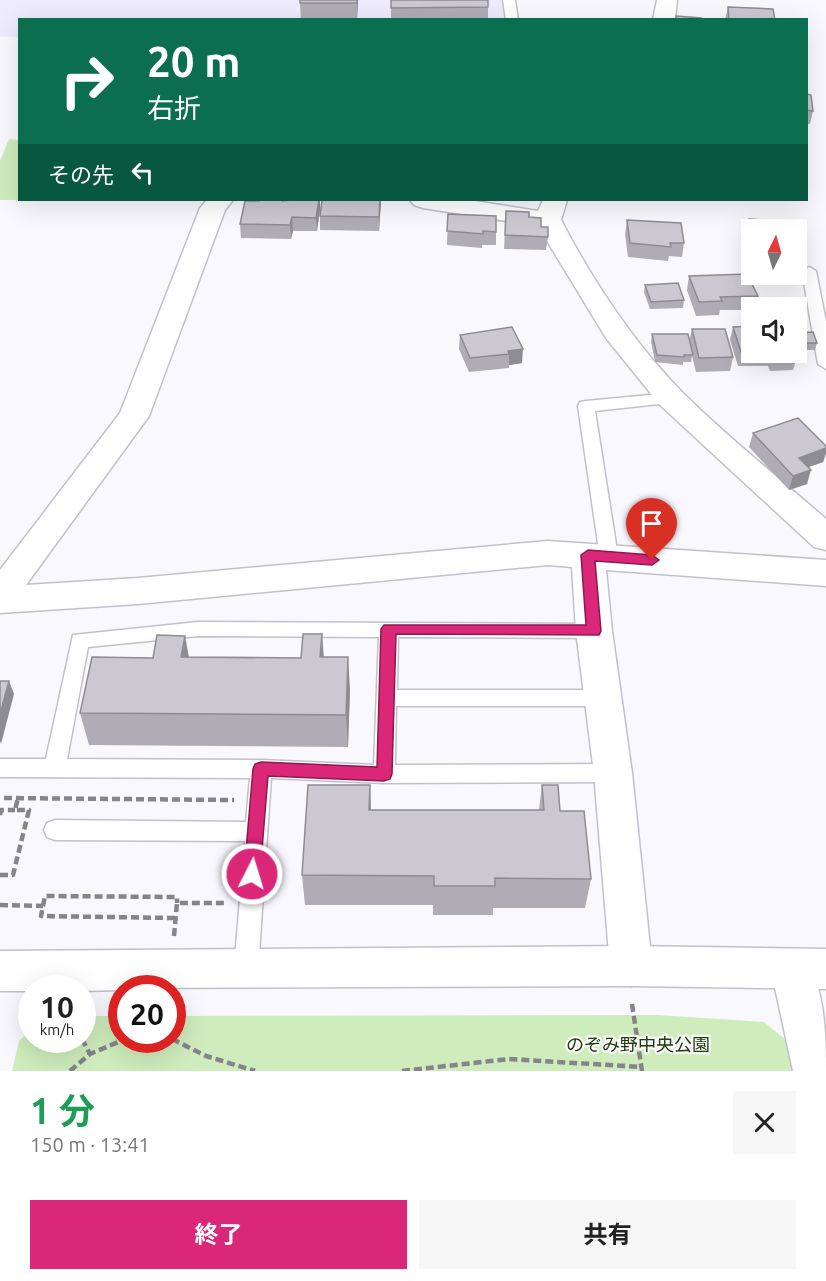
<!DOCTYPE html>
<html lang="ja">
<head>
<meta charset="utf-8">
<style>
  :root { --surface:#fff; --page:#f6f6f6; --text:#222; --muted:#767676; --accent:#db2777 }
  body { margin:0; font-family:Ubuntu,"Noto Sans JP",sans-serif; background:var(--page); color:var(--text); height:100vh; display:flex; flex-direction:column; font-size:22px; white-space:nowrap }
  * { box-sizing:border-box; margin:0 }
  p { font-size:20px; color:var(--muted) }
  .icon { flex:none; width:33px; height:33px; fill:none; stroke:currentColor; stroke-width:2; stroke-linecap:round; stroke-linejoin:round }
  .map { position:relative; height:1071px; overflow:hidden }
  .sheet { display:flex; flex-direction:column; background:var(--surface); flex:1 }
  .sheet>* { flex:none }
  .banner { position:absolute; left:18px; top:18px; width:790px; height:183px; border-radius:0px; box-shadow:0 6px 24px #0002; background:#0b6e4f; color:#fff; overflow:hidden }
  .needle { width:39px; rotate:5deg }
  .fabs { position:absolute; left:741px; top:219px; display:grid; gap:12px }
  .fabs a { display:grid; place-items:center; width:66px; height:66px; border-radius:0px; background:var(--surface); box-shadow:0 6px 24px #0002; font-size:30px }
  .speed { position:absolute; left:18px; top:975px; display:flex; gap:12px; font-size:30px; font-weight:700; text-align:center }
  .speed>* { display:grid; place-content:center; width:78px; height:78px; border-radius:50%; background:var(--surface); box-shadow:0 6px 24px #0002; line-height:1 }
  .speed small { font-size:15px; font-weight:400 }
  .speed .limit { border:9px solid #d22; background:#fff; color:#111 }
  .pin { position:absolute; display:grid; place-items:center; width:51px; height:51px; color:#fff; margin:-62px -26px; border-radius:50% 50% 50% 0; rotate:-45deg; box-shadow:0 0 6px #0007 }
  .pin .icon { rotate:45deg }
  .me { position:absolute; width:66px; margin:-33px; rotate:5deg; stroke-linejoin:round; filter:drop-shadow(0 0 4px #0008) }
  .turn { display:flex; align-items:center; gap:21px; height:126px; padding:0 30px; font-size:27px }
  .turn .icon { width:78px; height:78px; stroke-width:2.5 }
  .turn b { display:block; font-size:42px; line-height:51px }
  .then { display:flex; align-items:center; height:57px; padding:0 30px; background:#0003; gap:12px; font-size:22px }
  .round { display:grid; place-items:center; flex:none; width:63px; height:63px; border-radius:0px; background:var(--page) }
  .summary { display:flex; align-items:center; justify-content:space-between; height:102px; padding:0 30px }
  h1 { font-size:36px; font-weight:700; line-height:45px; color:#1e9e55 }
  .button { display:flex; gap:12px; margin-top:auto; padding:12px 30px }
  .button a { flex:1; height:69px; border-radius:0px; background:var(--accent); color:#fff; font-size:24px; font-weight:700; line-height:69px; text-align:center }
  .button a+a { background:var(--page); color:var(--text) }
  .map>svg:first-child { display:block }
  .built { fill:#eeebfc }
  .green { fill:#ceecbc }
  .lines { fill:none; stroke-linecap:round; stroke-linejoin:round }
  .lane-casing { stroke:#c2c0ca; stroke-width:3 }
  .street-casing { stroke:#c2c0ca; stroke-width:3 }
  .secondary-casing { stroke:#c2c0ca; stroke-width:3 }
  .path { stroke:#858489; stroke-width:4.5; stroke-dasharray:8 4; stroke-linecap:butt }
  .lane { fill:#fff; fill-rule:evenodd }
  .street { fill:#fff; fill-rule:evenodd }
  .secondary { fill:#fff; fill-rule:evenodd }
  .wall { fill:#afacb5 }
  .shaded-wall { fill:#8e8c93 }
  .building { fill:#cbc8d2; stroke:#8e8c93; stroke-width:1.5 }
  .route { fill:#db2777; stroke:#8e194d; stroke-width:1.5 }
  .labels { text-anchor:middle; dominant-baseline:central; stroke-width:4.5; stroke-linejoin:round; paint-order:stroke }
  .near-park-label { font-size:18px; fill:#203c06; stroke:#f9f8fd }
</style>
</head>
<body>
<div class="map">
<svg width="826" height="1071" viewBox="0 0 826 1071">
  <rect width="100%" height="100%" fill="#f9f8fd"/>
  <polygon class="built" points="0,0 503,0 505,19 20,20 19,37 0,37"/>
  <g class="green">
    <polygon points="9,139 19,140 20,200 26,200 0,200 0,161"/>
    <polygon points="658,1015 764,1022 797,1049 801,1071 12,1071 19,1041 31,1030 32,1040 82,1040 83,1016 121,1016 122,1040 172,1040 173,1016"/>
  </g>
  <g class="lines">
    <defs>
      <g id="lane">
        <polygon points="503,0 515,0 518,20 506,20"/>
        <polygon points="809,267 816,271 826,322 826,369 818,364 802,271"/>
        <polygon points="671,393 677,394 679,398 677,402 595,411 618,557 615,562 609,564 603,562 600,557 578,406 580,402 586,401"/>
        <path d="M198 622 594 624 601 626 604 631 601 636 594 638 398 637 397 690H601L608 692 611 698 608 704 601 706H396L395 765 613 764 620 767 623 773 620 779 613 782 384 783 271 778 258 969 254 977 246 980 238 977 234 969 245 841 55 840 47 837 44 830 47 823 55 820 246 822 250 778 0 777V759H46L73 635ZM198 636 379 637 374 765 261 760 67 759 88 647Z"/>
      </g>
      <g id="street">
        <polygon points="657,0 677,0 675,20 653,20"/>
        <polygon points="207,200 233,200 225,210 149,416 26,585 138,578 548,541 826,560 826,586 606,570 612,631 632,773 652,966 646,980 631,986 616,980 610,966 594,773 576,631 572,567 548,565 138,604 0,613 0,570 120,413 200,208"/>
        <path d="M410 200H468L538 211 543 200H567L561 220C593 281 633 342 682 392 727 437 778 477 826 519V550L814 547 660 405 606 338 538 226 423 208 414 205Z"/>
        <path d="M792 949 807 955C824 994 826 1029 826 1071H793L771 969 777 955Z"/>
      </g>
      <polygon id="secondary" points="631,946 826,949 826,989 631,986 122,988 122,990 82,991 82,988 32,988 32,991 0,991 0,951"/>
    </defs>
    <use href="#lane" class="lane-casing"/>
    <use href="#street" class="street-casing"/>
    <use href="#secondary" class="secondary-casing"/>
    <g class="path">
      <polyline points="4,798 234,800"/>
      <polyline points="0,815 1,810 15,810"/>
      <polyline points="0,875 13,875 29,810 15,810 18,798"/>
      <polyline points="0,905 43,906"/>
      <polyline points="175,918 41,916 45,896 177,897 177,903"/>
      <polyline points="174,936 177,903 224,903"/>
      <polyline points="632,1004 642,1071"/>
      <polyline points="82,1039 90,1054"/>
      <polyline points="172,1039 206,1056 255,1071"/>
      <polyline points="70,1071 90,1054 123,1040"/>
      <polyline points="402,1071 509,1059 641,1067"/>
    </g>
    <use href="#lane" class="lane"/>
    <use href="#street" class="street"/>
    <use href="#secondary" class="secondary"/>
  </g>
  <g class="wall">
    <polygon points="358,0 357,20 301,20 300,3"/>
    <polygon points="391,0 488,7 488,20 391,20"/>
    <polygon points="728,7 775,20 725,20"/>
    <polygon points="807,94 813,111 810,124 807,124"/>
    <polygon points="246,200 320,200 320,209 317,231 293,231 291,239 241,238 240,224"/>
    <polygon points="381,200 379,231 320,230 320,216"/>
    <polygon points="506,211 529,217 541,227 548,237 546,250 504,249"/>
    <polygon points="448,214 496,232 496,245 482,245 482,248 447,245"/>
    <polygon points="749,219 798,222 801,242 798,256 796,256 796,230 752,230 752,255 749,254 746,233"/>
    <polygon points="627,220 684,243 682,257 669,256 668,261 628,257 625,234"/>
    <polygon points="689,276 758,296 755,308 752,308 752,310 720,310 719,315 696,316 687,290"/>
    <polygon points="645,285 684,300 683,308 650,309 644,292"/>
    <polygon points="512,327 522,363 509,365 509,368 469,372 459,349 460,335"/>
    <polygon points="733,327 752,352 796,352 796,329 798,333 817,343 815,350 803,350 799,363 795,363 793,370 770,371 768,366 738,366 730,340"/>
    <polygon points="692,329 733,357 730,371 696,372 692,356 691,362 683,362 683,365 655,362 651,341 652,334 689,341"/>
    <polygon points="753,433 826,446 826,453 823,462 808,467 807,484 789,490 749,447"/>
    <polygon points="322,634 324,657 350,689 348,747 89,745 80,713 153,658 189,657 301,658"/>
    <polygon points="370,785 371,810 539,810 542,785 560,811 591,879 585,908 493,908 493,915 433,915 433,905 305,905 302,875"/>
  </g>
  <g class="shaded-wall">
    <polygon points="357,0 358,0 357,20"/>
    <polygon points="319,200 320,200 320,209 317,231 316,218"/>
    <polygon points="380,200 381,200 379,231 379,217"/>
    <polygon points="292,217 293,231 291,239 290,225"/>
    <polygon points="523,349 522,363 509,365 509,354 508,351"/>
    <polygon points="826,448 826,453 823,462 795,472 799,458"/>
    <polygon points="811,470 807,484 789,490 793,476"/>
    <polygon points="322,634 324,667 320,657"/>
    <polygon points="185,636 191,668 181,657"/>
    <polygon points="348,657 350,689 348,747 346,715"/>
    <polygon points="9,681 14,694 1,744 0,741 0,714"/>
    <polygon points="370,785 371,815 369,810"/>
  </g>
  <g class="building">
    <rect x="300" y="0" width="57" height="3"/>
    <polygon points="391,0 488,0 488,7 391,8"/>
    <polygon points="728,7 773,9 775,20 729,20"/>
    <polygon points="676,16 701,18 701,20 676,20"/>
    <polygon points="807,94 811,95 813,111 807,110"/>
    <polygon points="259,200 282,200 282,201 293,200 319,200 316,218 292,217 290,225 240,224 245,201 259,201"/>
    <polygon points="322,200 380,200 379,217 320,216"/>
    <polygon points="506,211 529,212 529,217 541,218 541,227 548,227 548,237 505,235"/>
    <polygon points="448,214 496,216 496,232 483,231 483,234 447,231"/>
    <polygon points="749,219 798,222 801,242 796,242 796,230 752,230 752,236"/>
    <polygon points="627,220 681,223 684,243 670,243 671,247 630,243"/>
    <polygon points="747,274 758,296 720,297 722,301 699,302 689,276"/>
    <polygon points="678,283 684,300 651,302 645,285"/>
    <polygon points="752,326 752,352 741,352 733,327"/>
    <polygon points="512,327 523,349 508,351 509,354 470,358 460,335"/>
    <polygon points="692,329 725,329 733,357 699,358"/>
    <polygon points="796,329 803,349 796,349"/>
    <polygon points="813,332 817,343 801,343 798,333"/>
    <polygon points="652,334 688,334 693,355 684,355 684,357 657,355"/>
    <polygon points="772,352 795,352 797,356 773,357"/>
    <polygon points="798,418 826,446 826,448 799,458 811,470 793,476 753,433"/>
    <polygon points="303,634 322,634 320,657 348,657 346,715 80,713 92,657 153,658 157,635 185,636 181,657 301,658"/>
    <polygon points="0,681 9,681 0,714"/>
    <polygon points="308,785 370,785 369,810 544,810 542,785 558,785 560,811 584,811 591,879 495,878 495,886 434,886 434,876 302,875"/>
  </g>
  <polygon class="route" points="588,550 652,555 659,560 652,565 595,561 601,631 599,635 396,634 392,774 390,779 384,781 268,776 260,874 258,880 252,882 246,880 244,874 253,769 255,764 261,762 377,767 381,629 384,625 586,625 581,555"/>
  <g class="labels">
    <g class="near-park-label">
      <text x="638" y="1044">のぞみ野中央公園</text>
    </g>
  </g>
</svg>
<div class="fabs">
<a><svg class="needle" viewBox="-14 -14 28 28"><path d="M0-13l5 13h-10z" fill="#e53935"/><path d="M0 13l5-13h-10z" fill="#767676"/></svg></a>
<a><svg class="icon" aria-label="sound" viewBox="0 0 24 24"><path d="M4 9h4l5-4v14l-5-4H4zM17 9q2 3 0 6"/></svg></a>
</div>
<div class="speed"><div>10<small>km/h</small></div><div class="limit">20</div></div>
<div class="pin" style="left:652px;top:560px;background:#d93025"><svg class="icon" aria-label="arrive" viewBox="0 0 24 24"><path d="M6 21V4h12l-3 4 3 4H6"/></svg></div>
<svg class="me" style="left:252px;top:874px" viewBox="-20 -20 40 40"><circle r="17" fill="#db2777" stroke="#fff" stroke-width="3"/><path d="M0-11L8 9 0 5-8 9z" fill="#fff"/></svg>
<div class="banner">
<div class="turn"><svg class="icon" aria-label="right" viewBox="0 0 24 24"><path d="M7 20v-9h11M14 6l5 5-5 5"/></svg><div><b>20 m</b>右折</div></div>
<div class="then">その先<svg class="icon" aria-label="left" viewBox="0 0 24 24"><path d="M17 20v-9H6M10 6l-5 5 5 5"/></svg></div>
</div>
</div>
<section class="sheet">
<div class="summary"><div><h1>1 分</h1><p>150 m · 13:41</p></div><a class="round"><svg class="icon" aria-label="close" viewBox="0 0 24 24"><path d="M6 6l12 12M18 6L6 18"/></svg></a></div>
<div class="button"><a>終了</a><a>共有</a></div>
</section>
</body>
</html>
